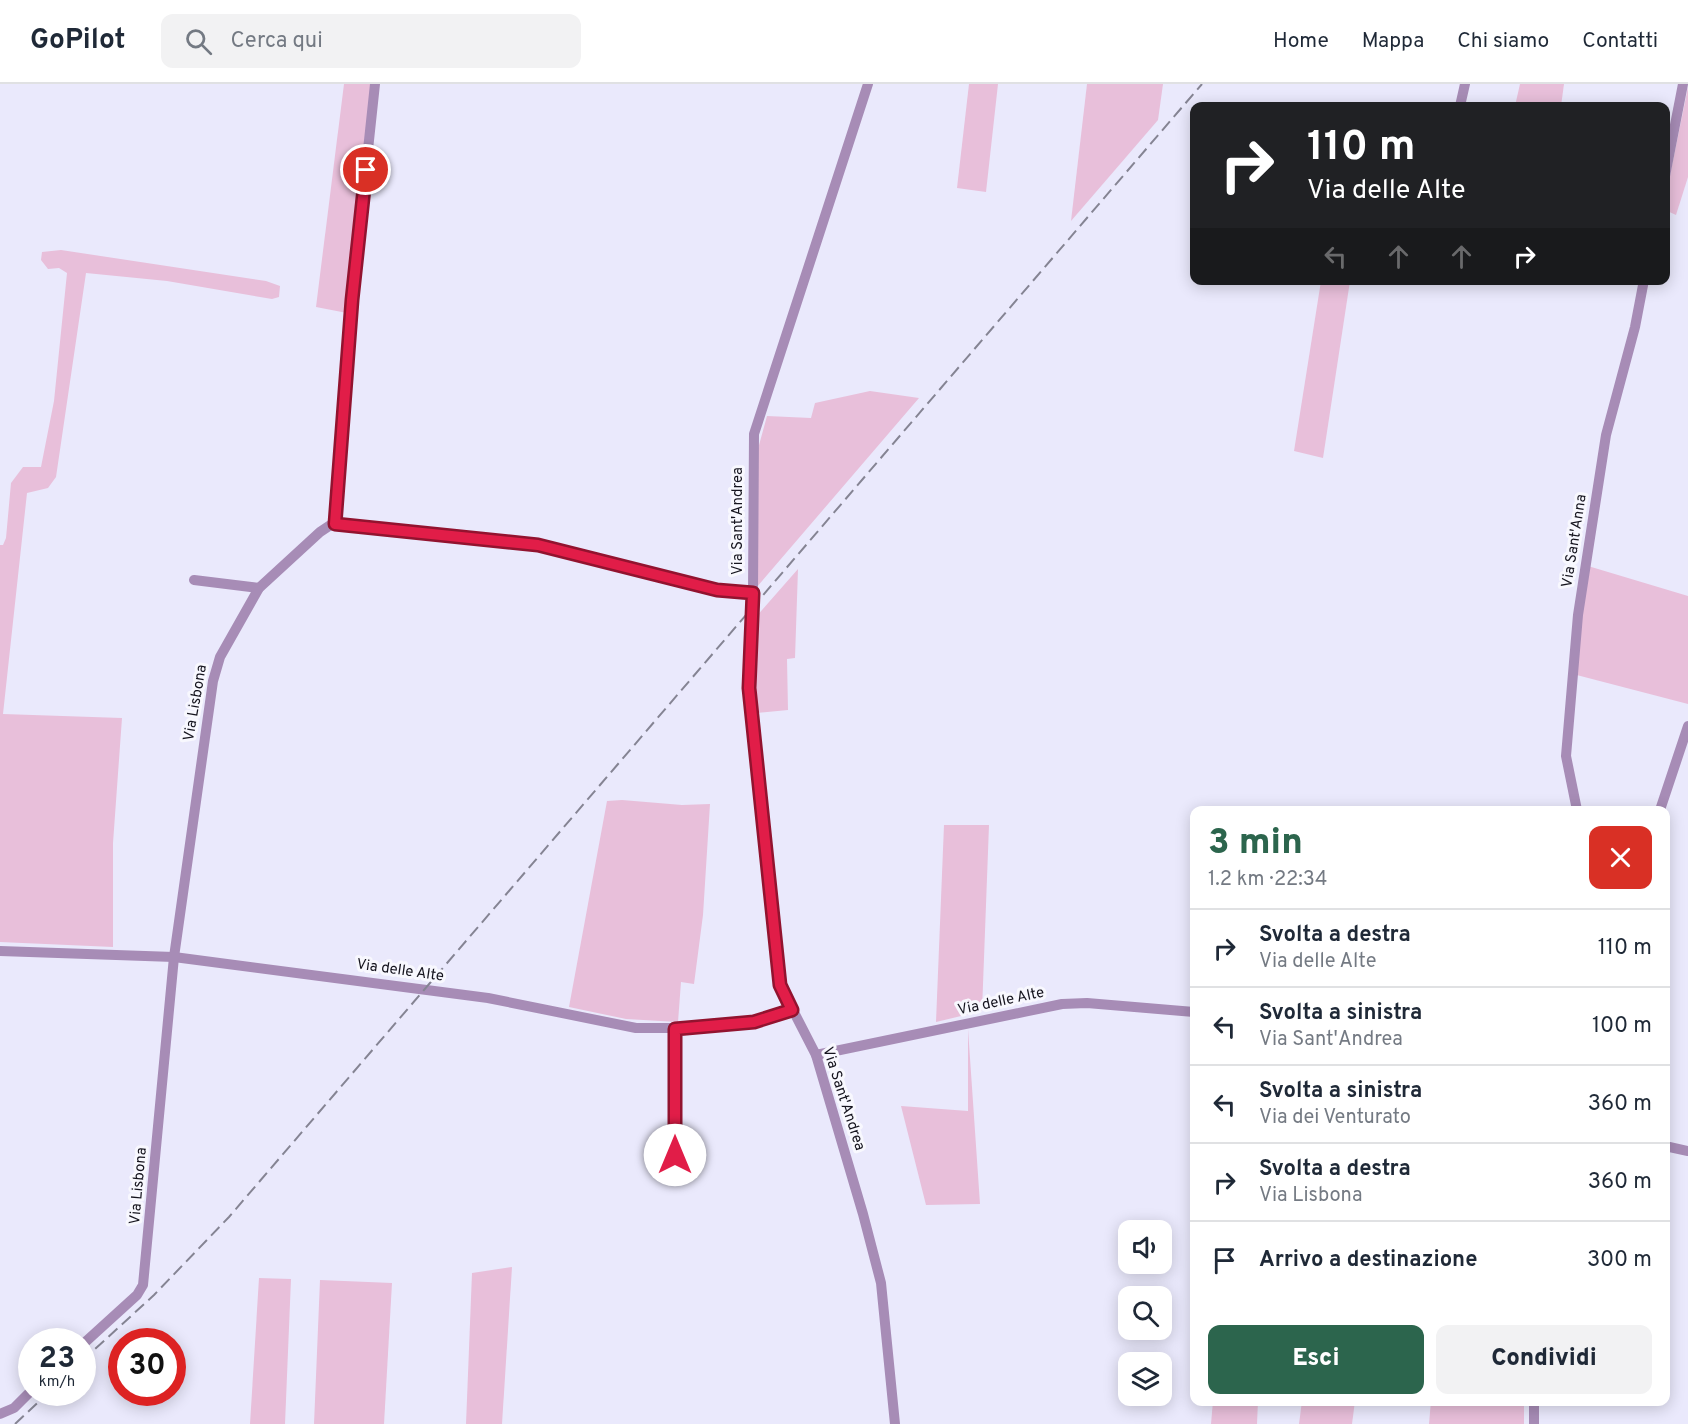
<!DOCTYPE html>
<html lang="it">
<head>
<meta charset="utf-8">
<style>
  :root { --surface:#fff; --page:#f2f2f3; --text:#1f2937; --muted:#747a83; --line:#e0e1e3; --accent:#2c654d }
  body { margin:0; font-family:Overpass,sans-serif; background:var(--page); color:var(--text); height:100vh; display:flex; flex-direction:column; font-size:22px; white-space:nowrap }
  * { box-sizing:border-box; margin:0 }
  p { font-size:20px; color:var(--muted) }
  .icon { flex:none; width:33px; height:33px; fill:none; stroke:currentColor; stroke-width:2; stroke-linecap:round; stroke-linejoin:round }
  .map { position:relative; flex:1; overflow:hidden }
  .drawer { position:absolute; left:1190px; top:722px; width:480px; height:600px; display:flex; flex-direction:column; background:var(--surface); border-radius:12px; box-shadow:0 3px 15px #0003 }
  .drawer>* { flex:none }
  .hud { position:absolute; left:1190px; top:18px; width:480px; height:183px; border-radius:12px; box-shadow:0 3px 15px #0003; background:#202124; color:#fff; overflow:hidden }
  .controls { position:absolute; left:1118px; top:1136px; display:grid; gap:12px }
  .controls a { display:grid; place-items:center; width:54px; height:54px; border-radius:12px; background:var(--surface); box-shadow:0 3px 15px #0003; font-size:30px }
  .speed { position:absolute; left:18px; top:1244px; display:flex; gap:12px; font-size:30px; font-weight:700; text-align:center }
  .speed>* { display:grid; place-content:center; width:78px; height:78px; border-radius:50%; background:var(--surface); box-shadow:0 3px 15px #0003; line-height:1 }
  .speed small { font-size:15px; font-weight:400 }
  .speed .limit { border:9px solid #d22; background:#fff; color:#111 }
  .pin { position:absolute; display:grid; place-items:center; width:51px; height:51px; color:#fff; margin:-26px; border:3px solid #fff; border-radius:50%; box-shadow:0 2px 6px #0007 }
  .me { position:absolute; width:66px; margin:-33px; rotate:0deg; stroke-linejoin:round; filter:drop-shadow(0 0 4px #0008) }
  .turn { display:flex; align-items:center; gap:21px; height:126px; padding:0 18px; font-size:27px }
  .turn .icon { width:78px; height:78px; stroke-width:2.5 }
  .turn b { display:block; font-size:42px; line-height:51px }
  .lanes { display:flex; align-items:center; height:57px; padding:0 18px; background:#0003; justify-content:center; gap:30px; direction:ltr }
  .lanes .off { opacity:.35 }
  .round { display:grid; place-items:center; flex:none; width:63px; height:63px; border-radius:12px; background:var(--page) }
  .overview { display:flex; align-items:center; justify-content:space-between; height:102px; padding:0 18px }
  h1 { font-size:36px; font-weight:800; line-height:45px; color:var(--accent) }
  .button { display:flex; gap:12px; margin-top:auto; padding:12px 18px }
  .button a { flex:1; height:69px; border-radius:12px; background:var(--accent); color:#fff; font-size:24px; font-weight:800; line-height:69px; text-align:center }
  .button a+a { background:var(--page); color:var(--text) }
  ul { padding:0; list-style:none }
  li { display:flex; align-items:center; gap:18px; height:78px; padding:0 18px; border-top:2px solid var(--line) }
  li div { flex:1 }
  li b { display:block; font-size:22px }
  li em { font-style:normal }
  header { display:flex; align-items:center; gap:36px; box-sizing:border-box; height:84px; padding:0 30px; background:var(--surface); border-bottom:2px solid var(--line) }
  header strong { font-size:28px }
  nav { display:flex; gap:33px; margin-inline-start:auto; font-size:21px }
  .search { width:420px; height:54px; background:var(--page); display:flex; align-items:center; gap:15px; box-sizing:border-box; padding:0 21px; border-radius:12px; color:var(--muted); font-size:22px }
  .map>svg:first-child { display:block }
  .green { fill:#e8bfda }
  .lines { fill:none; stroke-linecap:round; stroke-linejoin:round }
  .minor { stroke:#a78cb6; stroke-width:10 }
  .rail { stroke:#858493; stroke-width:2; stroke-dasharray:12 6; stroke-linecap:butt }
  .route-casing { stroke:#92132f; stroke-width:15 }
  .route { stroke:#e11d48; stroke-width:10 }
  .labels { text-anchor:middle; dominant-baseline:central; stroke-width:6; stroke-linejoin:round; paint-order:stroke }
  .street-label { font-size:15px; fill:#15141e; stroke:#f8f8fe }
</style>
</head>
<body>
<header>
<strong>GoPilot</strong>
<div class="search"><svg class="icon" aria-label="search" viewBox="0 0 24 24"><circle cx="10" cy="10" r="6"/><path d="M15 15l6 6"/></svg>Cerca qui</div>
<nav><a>Home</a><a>Mappa</a><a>Chi siamo</a><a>Contatti</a></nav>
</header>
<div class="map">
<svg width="1688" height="1340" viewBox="0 0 1688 1340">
  <rect width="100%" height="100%" fill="#eae9fc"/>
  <g class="green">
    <polygon points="344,0 373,0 347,229 316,223"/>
    <polygon points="969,0 998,0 986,108 957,104"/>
    <polygon points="1087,0 1163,0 1158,36 1071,137"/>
    <polygon points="1520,0 1564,0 1561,22 1515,22"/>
    <polygon points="1688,3 1688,93 1676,131 1665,126 1665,116"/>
    <polygon points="61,166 266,197 280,202 279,213 272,215 167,197 86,189 56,393 48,404 27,409 3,630 122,634 113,759 113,863 0,858 0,461 3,461 6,454 11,399 23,383 41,383 54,317 67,189 59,184 48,185 41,176 42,168"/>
    <polygon points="1321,197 1350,197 1323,374 1294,367"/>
    <polygon points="870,307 919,314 756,504 756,372 767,332 811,334 815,319"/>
    <polygon points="1588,482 1688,512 1688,620 1569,589"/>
    <polygon points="798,485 795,574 787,575 788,626 757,629 755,534"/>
    <polygon points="622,716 682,721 710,720 703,831 694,900 681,898 678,938 626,935 569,923 607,717"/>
    <polygon points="944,741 989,741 982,927 936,938"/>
    <polygon points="968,945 980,1120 926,1121 901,1022 968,1027"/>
    <polygon points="512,1183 502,1340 466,1340 472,1189"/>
    <polygon points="259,1194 291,1195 285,1340 250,1340"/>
    <polygon points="320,1196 392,1199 384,1340 314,1340"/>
    <polygon points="1213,1317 1258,1317 1257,1340 1211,1340"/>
    <polygon points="1302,1317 1355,1317 1352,1340 1299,1340"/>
    <polygon points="1431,1317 1524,1317 1524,1340 1429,1340"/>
  </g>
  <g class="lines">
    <g class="minor">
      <polyline points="868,0 754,350 753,509 749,604 780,901 816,971 863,1130 881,1199 895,1340"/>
      <polyline points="1460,22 1465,0"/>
      <polyline points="1665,92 1683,0"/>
      <polyline points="335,439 352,216 375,0"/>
      <polyline points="194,496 259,504"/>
      <polyline points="1577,726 1566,672 1578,531 1606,351 1635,243 1644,196"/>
      <polyline points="1660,726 1688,642"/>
      <polyline points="0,867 174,873 488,914 636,944 701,944 754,938 792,926"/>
      <polyline points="675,945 675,1092"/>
      <polyline points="816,971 1062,920 1087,919 1194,928"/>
      <polyline points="1665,1062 1688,1067"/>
      <polyline points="82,1261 137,1211 143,1201 174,873 213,597 220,573 259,504 320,448 332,440 339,439 539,461 717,506 753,509"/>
      <polyline points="0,1330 14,1324 32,1306"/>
      <polyline points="1534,1340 1534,1317"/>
    </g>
    <g class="rail">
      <polyline points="82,1277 154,1211 229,1133 1202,0"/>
      <polyline points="15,1340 49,1308"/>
    </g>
  </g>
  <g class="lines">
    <defs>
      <polyline id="route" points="366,86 352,216 335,440 538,461 717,506 753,509 749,604 780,901 792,926 754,938 675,945 675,1071"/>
    </defs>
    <use href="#route" class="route-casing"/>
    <use href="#route" class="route"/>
  </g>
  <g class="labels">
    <g class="street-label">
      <text transform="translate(738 437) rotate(-90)">Via Sant'Andrea</text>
      <text transform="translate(1575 457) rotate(-81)">Via Sant'Anna</text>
      <text transform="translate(196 619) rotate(-80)">Via Lisbona</text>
      <text transform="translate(400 887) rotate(8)">Via delle Alte</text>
      <text transform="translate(1001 918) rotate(-12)">Via delle Alte</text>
      <text transform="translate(843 1015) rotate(72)">Via Sant'Andrea</text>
      <text transform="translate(139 1102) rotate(-85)">Via Lisbona</text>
    </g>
  </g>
</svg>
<div class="controls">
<a><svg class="icon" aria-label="sound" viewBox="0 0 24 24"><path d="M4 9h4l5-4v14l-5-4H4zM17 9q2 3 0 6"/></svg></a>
<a><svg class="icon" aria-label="search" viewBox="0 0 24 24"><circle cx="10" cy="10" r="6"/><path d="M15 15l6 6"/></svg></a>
<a><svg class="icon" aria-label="layers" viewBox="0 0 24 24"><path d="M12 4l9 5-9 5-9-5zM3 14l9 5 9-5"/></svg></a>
</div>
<div class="speed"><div>23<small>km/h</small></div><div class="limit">30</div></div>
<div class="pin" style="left:366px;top:86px;background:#d93025"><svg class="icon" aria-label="arrive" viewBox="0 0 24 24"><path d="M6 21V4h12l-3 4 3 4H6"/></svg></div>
<svg class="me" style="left:675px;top:1071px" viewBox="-20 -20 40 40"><circle r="19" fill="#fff"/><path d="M0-13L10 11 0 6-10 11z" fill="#e11d48"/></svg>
<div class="hud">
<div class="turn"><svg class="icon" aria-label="right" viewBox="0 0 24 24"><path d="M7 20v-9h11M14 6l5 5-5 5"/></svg><div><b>110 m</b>Via delle Alte</div></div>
<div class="lanes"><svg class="icon off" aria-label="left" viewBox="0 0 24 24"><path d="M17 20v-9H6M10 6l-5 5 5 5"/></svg><svg class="icon off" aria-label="ahead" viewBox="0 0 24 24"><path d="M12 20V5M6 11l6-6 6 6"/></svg><svg class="icon off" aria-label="ahead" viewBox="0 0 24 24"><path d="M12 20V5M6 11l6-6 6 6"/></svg><svg class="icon" aria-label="right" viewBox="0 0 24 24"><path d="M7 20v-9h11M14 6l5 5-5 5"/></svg></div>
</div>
<section class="drawer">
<div class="overview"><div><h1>3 min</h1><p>1.2 km · 22:34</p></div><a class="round" style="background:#d93025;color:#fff"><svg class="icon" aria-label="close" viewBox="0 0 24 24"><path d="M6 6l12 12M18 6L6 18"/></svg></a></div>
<ul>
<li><svg class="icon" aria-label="right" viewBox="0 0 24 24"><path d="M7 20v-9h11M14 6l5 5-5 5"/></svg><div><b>Svolta a destra</b><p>Via delle Alte</p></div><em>110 m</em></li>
<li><svg class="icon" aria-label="left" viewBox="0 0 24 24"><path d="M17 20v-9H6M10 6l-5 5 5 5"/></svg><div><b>Svolta a sinistra</b><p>Via Sant'Andrea</p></div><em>100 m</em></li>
<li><svg class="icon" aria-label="left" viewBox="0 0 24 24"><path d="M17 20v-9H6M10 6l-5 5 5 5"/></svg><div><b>Svolta a sinistra</b><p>Via dei Venturato</p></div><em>360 m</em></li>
<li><svg class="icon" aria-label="right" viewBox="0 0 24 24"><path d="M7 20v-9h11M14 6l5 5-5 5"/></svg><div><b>Svolta a destra</b><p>Via Lisbona</p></div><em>360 m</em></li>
<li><svg class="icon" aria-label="arrive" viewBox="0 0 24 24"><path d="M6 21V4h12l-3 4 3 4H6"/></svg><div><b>Arrivo a destinazione</b></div><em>300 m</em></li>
</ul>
<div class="button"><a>Esci</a><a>Condividi</a></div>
</section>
</div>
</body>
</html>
